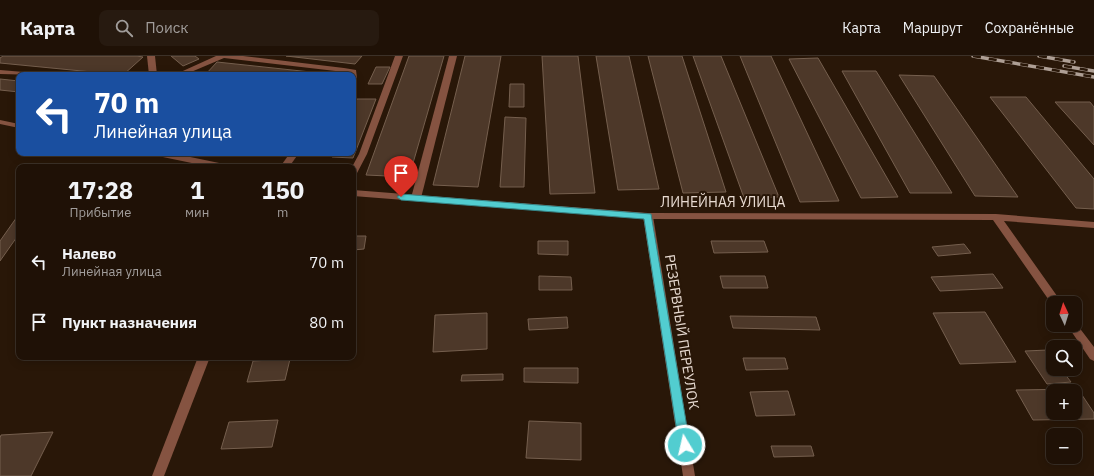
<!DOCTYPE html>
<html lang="ru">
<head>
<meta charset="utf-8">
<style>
  :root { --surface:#1f1106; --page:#271a10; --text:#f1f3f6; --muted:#a19d9b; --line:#3c3128 }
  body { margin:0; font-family:"IBM Plex Sans",sans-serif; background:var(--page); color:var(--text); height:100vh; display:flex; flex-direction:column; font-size:15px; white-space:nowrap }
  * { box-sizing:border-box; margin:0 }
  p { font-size:13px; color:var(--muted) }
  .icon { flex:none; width:22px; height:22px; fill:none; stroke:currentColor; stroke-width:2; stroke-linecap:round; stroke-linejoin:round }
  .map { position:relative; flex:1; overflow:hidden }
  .panel { position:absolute; left:16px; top:108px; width:340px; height:196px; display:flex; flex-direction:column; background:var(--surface); border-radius:8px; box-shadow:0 2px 10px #0003,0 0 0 1px var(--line) }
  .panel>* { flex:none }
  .guide { position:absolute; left:16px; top:16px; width:340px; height:84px; border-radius:8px; box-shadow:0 2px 10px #0003,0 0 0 1px var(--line); background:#1a4fa0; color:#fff; overflow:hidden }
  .needle { width:26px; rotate:356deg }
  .tools { position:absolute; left:1046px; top:240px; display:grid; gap:8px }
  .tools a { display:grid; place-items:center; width:36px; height:36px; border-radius:8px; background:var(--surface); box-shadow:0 2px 10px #0003,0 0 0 1px var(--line); font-size:20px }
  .pin { position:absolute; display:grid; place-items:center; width:34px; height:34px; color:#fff; margin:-41px -17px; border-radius:50% 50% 50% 0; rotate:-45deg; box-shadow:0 0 4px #0007 }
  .pin .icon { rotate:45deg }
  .me { position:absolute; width:44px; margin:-22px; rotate:351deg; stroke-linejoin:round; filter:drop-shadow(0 0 3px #0008) }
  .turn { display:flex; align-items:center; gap:14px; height:84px; padding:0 12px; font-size:18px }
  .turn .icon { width:52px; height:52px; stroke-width:2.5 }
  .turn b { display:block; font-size:28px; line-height:34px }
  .eta { display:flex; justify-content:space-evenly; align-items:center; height:68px; text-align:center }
  .eta b { font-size:24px; font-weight:800; line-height:28px }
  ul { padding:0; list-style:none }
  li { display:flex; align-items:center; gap:12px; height:60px; padding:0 12px }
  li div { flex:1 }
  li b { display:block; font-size:15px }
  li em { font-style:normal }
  header { display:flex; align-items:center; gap:24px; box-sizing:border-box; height:56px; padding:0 20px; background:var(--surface); border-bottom:1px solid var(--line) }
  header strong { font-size:19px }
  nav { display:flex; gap:22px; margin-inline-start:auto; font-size:14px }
  .search { width:280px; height:36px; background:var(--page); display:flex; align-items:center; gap:10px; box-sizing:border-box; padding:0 14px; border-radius:8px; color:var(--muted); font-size:15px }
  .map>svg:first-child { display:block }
  .building { fill:#4d3829; stroke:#755f4e; fill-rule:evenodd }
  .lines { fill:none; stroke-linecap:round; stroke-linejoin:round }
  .service { fill:#855341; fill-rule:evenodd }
  .minor { fill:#855341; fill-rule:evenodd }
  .tertiary { fill:#855341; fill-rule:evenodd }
  .rail-casing { stroke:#ae9f95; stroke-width:3.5 }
  .rail { stroke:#291708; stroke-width:2.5; stroke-dasharray:8; stroke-linecap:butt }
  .route { fill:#52cdd0; stroke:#358587 }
  .labels { text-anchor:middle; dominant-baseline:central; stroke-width:4; stroke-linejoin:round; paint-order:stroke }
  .street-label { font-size:14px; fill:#e8dbd2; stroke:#291708 }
</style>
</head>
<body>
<header>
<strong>Карта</strong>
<div class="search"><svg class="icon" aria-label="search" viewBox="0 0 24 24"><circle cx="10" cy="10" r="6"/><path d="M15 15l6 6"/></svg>Поиск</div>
<nav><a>Карта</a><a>Маршрут</a><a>Сохранённые</a></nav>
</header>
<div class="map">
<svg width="1094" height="420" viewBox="0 0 1094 420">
  <rect width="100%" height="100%" fill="#291708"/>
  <g class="building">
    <polygon points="3,0 137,0 143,1 123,19 0,7 0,2"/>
    <polygon points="171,0 195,0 199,3 183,10"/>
    <polygon points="286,0 362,0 355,8"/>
    <polygon points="409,0 444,0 409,121 366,119"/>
    <polygon points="465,0 501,0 478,131 433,129"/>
    <polygon points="542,0 578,0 595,137 550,138"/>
    <polygon points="596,0 629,0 659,133 618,134"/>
    <polygon points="648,0 682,0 726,136 683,137"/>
    <polygon points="693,0 721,0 779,141 744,142"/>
    <polygon points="740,0 771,0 839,145 800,146"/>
    <polygon points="818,2 898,141 861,142 789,3"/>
    <polygon points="217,6 339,19 205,19"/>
    <polygon points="376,11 390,11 382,28 368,28"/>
    <polygon points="842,15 876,15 952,137 910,137"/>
    <polygon points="899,19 934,20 1018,141 975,140"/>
    <polygon points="0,23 19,25 19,36 0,34"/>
    <polygon points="510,28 524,28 524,51 509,51"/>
    <polygon points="990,41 1026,41 1094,123 1094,153 1076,152"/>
    <polygon points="357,43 376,43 353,102 332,101 334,97 353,97 353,53"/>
    <polygon points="1055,46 1090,46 1094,51 1094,89"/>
    <polygon points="505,61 526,62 524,131 500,131"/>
    <polygon points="19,158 19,178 0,205 0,185"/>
    <polygon points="353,180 366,180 364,193 353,194"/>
    <polygon points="538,185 568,185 568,199 538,198"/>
    <polygon points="711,185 764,185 768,196 714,197"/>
    <polygon points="964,188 971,197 938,200 932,191"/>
    <polygon points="993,218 1003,232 940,235 931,221"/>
    <polygon points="539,220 571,221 572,234 539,234"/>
    <polygon points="720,220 765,220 768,232 723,232"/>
    <polygon points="985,256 1016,306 960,308 933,257"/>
    <polygon points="487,257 487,293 433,296 435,259"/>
    <polygon points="730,260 816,261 820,274 733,272"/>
    <polygon points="567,261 568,272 529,274 528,263"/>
    <polygon points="1048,294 1053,301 1053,313 1061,313 1071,326 1047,328 1025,295"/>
    <polygon points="743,302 785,302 788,313 746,314"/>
    <polygon points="290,303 285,324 247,326 253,305"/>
    <polygon points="524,312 578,312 578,327 524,326"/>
    <polygon points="503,318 503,324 461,325 462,319"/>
    <path d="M1078 333 1094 357V363L1033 364 1016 334ZM1053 335H1075V357H1053Z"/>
    <polygon points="788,335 795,359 756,360 750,336"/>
    <polygon points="278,364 272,391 221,393 229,366"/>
    <polygon points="529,365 581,367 581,404 526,402"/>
    <polygon points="53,376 31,420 0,420 0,382 1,379"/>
    <polygon points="771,390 811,390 814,400 774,401"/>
  </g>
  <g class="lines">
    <g class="service">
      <polygon points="147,0 155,0 157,19 149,19"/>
      <polygon points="216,0 243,0 344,12 356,14 357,22 353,24 353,19 344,16 224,2 184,19 174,19"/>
      <polygon points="395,0 403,0 367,98 356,119 353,120 352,111 359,98"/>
      <polygon points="449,0 457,0 421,142 416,145 411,142"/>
      <polygon points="0,14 36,17 40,19 0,18"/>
      <polygon points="290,97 299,97 289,111 280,111"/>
    </g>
    <g class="minor">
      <polygon points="648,157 653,160 695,420 683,420 643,160"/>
      <polygon points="198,301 210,301 164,420 152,420"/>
    </g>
    <g class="tertiary">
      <polygon points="0,64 19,68 19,72 0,68"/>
      <polygon points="154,97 171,97 224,108 228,111 211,111 158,100"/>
      <polygon points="353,134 648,157 996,158 1094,166 1094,172 1004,165 1062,247 1053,247 1053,250 993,164 648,163 353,140"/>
      <polygon points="1075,266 1094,291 1094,305 1090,303 1067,269 1075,269"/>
    </g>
    <defs>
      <g id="rail">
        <polyline points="973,0 1094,21"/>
        <polyline points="1039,0 1074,6"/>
        <polyline points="1064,10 1094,15"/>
      </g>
    </defs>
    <use href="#rail" class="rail-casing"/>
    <use href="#rail" class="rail"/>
  </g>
  <polygon class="route" points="401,138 651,158 690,389 689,393 685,395 681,393 679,389 644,163 401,144 397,141"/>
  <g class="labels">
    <g class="street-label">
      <text x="723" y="146">ЛИНЕЙНАЯ УЛИЦА</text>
      <text transform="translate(682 276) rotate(81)">РЕЗЕРВНЫЙ ПЕРЕУЛОК</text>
    </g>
  </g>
</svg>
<div class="tools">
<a><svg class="needle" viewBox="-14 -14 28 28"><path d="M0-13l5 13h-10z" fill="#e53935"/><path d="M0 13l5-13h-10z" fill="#a19d9b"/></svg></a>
<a><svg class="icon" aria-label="search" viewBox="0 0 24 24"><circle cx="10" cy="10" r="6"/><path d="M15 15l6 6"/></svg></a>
<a>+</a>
<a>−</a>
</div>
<div class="pin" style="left:401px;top:141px;background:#d93025"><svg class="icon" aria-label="arrive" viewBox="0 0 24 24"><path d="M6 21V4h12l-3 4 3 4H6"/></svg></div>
<svg class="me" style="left:685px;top:389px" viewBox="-20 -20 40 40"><circle r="17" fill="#52cdd0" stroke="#fff" stroke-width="3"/><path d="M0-11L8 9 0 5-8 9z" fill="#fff"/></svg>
<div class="guide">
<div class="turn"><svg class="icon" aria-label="left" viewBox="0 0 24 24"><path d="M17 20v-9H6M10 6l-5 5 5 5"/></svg><div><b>70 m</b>Линейная улица</div></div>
</div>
<section class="panel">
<div class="eta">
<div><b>17:28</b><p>Прибытие</p></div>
<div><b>1</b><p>мин</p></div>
<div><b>150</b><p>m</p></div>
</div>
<ul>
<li><svg class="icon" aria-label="left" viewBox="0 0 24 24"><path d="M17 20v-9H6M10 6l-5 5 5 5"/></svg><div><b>Налево</b><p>Линейная улица</p></div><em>70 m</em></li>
<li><svg class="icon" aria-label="arrive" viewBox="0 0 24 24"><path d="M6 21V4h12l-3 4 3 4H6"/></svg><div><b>Пункт назначения</b></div><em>80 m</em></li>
</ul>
</section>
</div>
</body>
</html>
